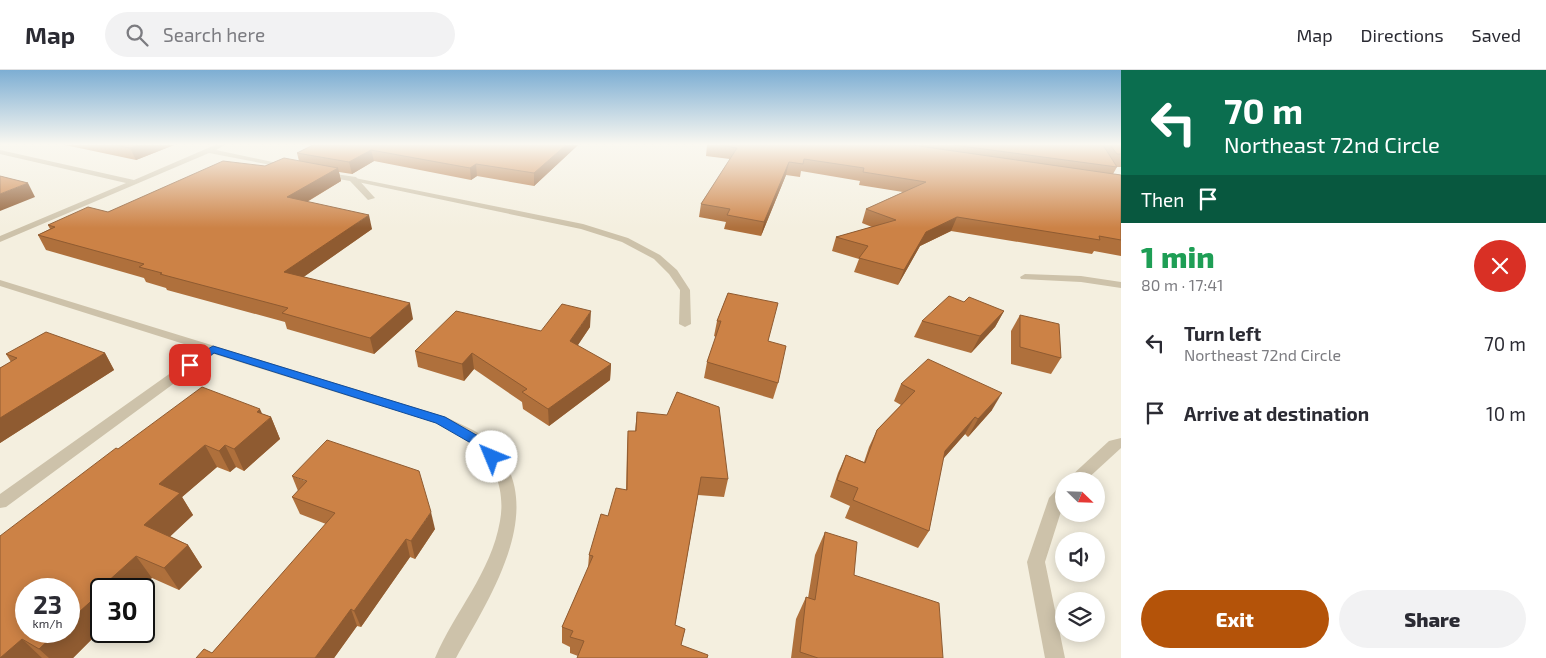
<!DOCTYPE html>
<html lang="en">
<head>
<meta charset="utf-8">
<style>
  :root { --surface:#fff; --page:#f2f2f3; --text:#2b2b33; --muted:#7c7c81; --line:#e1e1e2; --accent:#b45309 }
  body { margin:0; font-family:"Exo 2",sans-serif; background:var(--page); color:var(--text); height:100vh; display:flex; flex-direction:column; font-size:19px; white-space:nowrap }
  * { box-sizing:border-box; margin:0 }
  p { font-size:16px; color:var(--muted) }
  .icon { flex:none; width:28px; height:28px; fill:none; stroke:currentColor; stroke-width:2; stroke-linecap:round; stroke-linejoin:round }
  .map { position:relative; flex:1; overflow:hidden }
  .sheet { display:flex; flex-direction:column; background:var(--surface); width:425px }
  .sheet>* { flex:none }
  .guide { background:#0b6e4f; color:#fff; overflow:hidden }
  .needle { width:32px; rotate:113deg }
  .tools { position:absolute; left:1055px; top:402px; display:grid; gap:10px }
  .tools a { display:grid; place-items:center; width:50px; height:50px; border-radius:50%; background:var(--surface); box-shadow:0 2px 12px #0003; font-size:25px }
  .speed { position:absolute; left:15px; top:508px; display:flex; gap:10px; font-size:25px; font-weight:700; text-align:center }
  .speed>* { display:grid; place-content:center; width:65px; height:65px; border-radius:50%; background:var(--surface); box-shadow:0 2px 12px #0003; line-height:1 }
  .speed small { font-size:12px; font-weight:400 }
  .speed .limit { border:2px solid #111; border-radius:8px; background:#fff; color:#111 }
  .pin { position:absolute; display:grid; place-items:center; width:42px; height:42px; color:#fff; margin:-21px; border-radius:10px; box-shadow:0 2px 8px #0006 }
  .me { position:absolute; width:55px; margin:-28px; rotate:315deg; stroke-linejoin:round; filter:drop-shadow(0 0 4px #0008) }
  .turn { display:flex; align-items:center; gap:18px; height:105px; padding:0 20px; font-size:22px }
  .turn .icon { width:65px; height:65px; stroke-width:2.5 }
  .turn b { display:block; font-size:35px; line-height:42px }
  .then { display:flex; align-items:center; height:48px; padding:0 20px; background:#0003; gap:10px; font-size:19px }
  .round { display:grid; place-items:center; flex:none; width:52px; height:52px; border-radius:26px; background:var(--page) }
  .head { display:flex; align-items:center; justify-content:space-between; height:85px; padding:0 20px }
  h1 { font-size:30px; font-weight:800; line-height:38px; color:#1e9e55 }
  .action { display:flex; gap:10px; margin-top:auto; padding:10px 20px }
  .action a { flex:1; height:58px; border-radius:30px; background:var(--accent); color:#fff; font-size:20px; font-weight:800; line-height:58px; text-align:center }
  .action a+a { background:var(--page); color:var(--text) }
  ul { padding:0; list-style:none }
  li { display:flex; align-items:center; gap:15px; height:70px; padding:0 20px }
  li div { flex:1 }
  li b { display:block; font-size:19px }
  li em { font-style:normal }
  header { display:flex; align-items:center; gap:30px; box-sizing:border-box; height:70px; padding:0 25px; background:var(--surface); border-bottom:1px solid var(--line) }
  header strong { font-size:24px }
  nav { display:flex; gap:28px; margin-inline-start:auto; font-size:18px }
  .search { width:350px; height:45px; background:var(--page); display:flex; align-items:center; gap:12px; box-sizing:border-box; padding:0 18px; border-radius:28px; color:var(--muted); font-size:19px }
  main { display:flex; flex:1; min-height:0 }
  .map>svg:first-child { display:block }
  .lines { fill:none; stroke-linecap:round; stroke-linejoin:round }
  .lane { fill:#cdc2aa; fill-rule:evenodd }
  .street { fill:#cdc2aa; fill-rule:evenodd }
  .wall { fill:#af703c }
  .shaded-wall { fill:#8f5b31 }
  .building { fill:#cc8246; stroke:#8f5b31 }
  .route { fill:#1a73e8; stroke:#114b97 }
</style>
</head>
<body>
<header>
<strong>Map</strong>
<div class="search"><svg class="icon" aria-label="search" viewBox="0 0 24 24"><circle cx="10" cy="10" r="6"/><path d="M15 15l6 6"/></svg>Search here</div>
<nav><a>Map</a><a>Directions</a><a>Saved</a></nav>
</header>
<main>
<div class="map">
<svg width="1121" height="588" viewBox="0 0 1121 588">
  <rect width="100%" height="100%" fill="#f4efdf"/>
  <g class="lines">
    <polygon class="lane" points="350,107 583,154 628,168 660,185 677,200 690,220 691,254 685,257 679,254 680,220 669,204 654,189 622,172 581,159 353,111 349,109"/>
    <g class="street">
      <polygon points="215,75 225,75 216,80 291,96 287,98 209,83 0,172 0,166 126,113 0,84 0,80 134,110"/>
      <polygon points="321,102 356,107 375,128 368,130 350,111 321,106"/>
      <polygon points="1025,204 1081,206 1121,212 1121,218 1081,212 1021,209 1020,207"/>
      <path d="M0 210 446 347C459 354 475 359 486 369 555 431 490 526 456 588H435C455 541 491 503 500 451 505 424 497 395 475 376 446 351 402 343 367 332 316 316 265 300 214 284L6 437 0 438V424L203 280 0 216Z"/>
      <polygon points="1121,368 1121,378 1085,411 1067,411 1070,407 1109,371"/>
      <polygon points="1064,416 1064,432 1045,492 1065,588 1045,588 1027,492 1049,428 1058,418"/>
    </g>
  </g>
  <g class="wall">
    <polygon points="65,75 174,75 136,90"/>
    <polygon points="313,75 578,75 534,116 477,106 471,110 374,91 352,104 339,102 341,111 307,132 372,159 303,207 413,249 374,284 287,259 285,252 167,220 166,218 146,212 144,208 46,180 38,165 50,159 48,155 108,142 265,96 299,91 297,83"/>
    <polygon points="707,75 1121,75 1121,97 1117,97 1113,104 1121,105 1121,186 1094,181 1092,184 951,161 920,176 898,215 854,202 859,189 832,181 836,167 872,157 862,153 866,139 903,122 859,115 860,111 801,101 800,107 786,105 761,166 724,159 726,152 699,147 701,134 730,89 706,86"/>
    <polygon points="728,223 768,271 778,313 773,329 704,308 707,292 716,267 714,266 717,251"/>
    <polygon points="964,232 1004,241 995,257 971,283 914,267 922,251"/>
    <polygon points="1020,245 1061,288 1051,304 1011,294 1011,261"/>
    <polygon points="590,257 577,276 611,294 610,310 549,356 523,339 522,332 474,299 464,311 418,297 415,281 541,261"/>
    <polygon points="105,283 114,300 0,373 0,298 11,292 6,284"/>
    <polygon points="901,314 992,340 968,367 965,364 943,389 929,461 918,478 845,448 850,436 830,427 838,403 846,385 864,392 869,377 877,360 901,335 894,331"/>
    <polygon points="637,342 728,409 724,427 698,425 675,555 685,559 681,575 578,586 570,583 570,577 562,573 562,557 588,498 589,485 608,446 626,420 627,378 628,361 635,361"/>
    <polygon points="263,344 271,347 280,369 244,401 236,397 230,402 217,397 182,427 193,445 170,466 188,475 202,497 179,520 152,508 101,519 101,560 73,588 0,588 118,379"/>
    <polygon points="292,406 435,459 415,489 410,487 361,557 357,556 334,588 196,588 212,583 326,454 300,444 292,427 298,421"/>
    <polygon points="825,462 854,505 943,588 791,588 796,549 806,527 808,528 815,485"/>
  </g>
  <g class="shaded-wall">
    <polygon points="138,75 174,75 136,90 130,78"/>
    <polygon points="566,75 578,75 534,116 534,103"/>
    <polygon points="371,80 374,91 352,104 349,92"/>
    <polygon points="789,92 786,105 761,166 764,152"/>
    <polygon points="476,94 477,106 471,110 470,98"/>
    <polygon points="338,98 341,111 291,141 287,127"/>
    <polygon points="28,113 35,127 0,141 0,124"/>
    <polygon points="369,145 372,159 288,218 284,202"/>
    <polygon points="957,147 951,161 920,176 898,215 904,200 926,162"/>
    <polygon points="410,233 413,249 374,284 370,268"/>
    <polygon points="591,241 590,257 570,287 570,271"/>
    <polygon points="1004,241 995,257 971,283 980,266"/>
    <polygon points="105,283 114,300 0,373 0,348"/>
    <polygon points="472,283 474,299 464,311 462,294"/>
    <polygon points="611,294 610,310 549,356 548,339"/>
    <polygon points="1002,323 992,340 968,367 978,349"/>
    <polygon points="260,339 266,352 271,347 280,369 244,401 234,379 257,342"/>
    <polygon points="975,347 965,364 935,398 945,381"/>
    <polygon points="205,375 217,397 182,427 193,445 159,477 144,455 159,414"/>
    <polygon points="225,375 236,397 230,402 219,381"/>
    <polygon points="431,442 435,459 415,489 411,471"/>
    <polygon points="406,469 410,487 361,557 354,541"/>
    <polygon points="188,475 202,497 179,520 164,498"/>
    <polygon points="136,486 152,508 140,519 101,519 101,560 73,588 49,588 39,579 58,561 69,561 69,551 95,523"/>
    <polygon points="351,539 357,556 334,588 315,588"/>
    <polygon points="22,569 42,588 0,588"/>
  </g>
  <g class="building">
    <polygon points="116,75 138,75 130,78"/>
    <polygon points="313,75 566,75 534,103 476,94 470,98 371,80 349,92 297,83"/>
    <polygon points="720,75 912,75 1121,105 1121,170 1099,166 1100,170 957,147 926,162 904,200 859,188 868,176 836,167 896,150 866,139 926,112 863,102 864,98 804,89 803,94 789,92 764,152 727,145 730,139 701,134 737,78"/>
    <polygon points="954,75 1103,75 1117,97"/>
    <polygon points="1110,75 1121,75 1121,84 1117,84"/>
    <polygon points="284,88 338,98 287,127 369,145 284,202 410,233 370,268 282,243 288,238 160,204 162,203 139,197 144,194 38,165 55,157 48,155 88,137 108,142 223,91 265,96"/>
    <polygon points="0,106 28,113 0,124"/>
    <polygon points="728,223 778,233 768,271 786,276 778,313 707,292 721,251 717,251"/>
    <polygon points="949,226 964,232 969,227 1004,241 980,266 922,251"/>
    <polygon points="562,234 591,241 570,271 611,294 548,339 522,322 527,319 472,283 462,294 415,281 456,241 541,261"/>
    <polygon points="1020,245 1059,254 1061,288 1020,277"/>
    <polygon points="46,262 105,283 0,348 0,298 17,288 6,284"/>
    <polygon points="928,289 1002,323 978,349 975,347 945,381 929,461 853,430 858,418 837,410 846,385 865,393 877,360 915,321 901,314"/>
    <polygon points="202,317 260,339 257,342 271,347 234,379 225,375 219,381 205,375 159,414 180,423 144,455 188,475 164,498 136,486 95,523 98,525 69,551 69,519 26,519 26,561 58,561 39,579 22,569 0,588 0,466 116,378 118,379"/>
    <polygon points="677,322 719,337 728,409 701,407 675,555 685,559 681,575 708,585 707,588 577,588 584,571 570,567 573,561 562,557 593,486 589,485 601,444 608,446 616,418 627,420 628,361 636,361 637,342 667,345"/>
    <polygon points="327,370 419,401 431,442 411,471 406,469 354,541 351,539 315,588 196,588 204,579 212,583 335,443 292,427 307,411 292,406"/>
    <polygon points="825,462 857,472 854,505 939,533 943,588 818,588 800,582 806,527 815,530"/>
  </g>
  <linearGradient id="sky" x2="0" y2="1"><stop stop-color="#7daed3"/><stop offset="0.47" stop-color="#faf8f1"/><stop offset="1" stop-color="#faf8f1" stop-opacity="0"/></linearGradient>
  <rect width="1121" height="158" fill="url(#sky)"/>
  <polygon class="route" points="213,276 445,347 485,370 499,387 492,392 488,391 476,376 436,353 214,283 194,298 186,298 186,292"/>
</svg>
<div class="tools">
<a><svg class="needle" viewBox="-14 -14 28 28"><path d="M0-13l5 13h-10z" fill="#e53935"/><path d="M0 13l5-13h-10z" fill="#7c7c81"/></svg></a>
<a><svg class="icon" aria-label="sound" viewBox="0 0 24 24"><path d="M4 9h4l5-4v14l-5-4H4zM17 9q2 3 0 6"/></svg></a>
<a><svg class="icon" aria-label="layers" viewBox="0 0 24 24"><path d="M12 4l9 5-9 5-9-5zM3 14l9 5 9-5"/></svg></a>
</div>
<div class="speed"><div>23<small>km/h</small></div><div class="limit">30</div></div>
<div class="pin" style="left:190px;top:295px;background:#d93025"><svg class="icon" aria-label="arrive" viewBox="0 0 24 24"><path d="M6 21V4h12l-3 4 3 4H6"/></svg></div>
<svg class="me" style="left:492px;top:387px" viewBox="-20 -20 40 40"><circle r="19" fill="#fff"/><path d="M0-13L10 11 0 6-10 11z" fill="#1a73e8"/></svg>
</div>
<section class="sheet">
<div class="guide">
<div class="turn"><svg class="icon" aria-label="left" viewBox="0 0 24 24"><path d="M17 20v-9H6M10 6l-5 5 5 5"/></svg><div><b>70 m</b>Northeast 72nd Circle</div></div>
<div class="then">Then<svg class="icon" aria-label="arrive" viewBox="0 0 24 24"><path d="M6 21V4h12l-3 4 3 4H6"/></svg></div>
</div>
<div class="head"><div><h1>1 min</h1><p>80 m · 17:41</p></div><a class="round" style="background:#d93025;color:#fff"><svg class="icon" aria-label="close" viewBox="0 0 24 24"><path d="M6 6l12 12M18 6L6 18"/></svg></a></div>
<ul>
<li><svg class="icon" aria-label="left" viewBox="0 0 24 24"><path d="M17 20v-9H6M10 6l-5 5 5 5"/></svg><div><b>Turn left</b><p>Northeast 72nd Circle</p></div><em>70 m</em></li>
<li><svg class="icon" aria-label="arrive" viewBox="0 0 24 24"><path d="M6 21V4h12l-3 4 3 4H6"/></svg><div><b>Arrive at destination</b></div><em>10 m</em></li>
</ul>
<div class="action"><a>Exit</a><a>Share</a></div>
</section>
</main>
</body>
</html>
